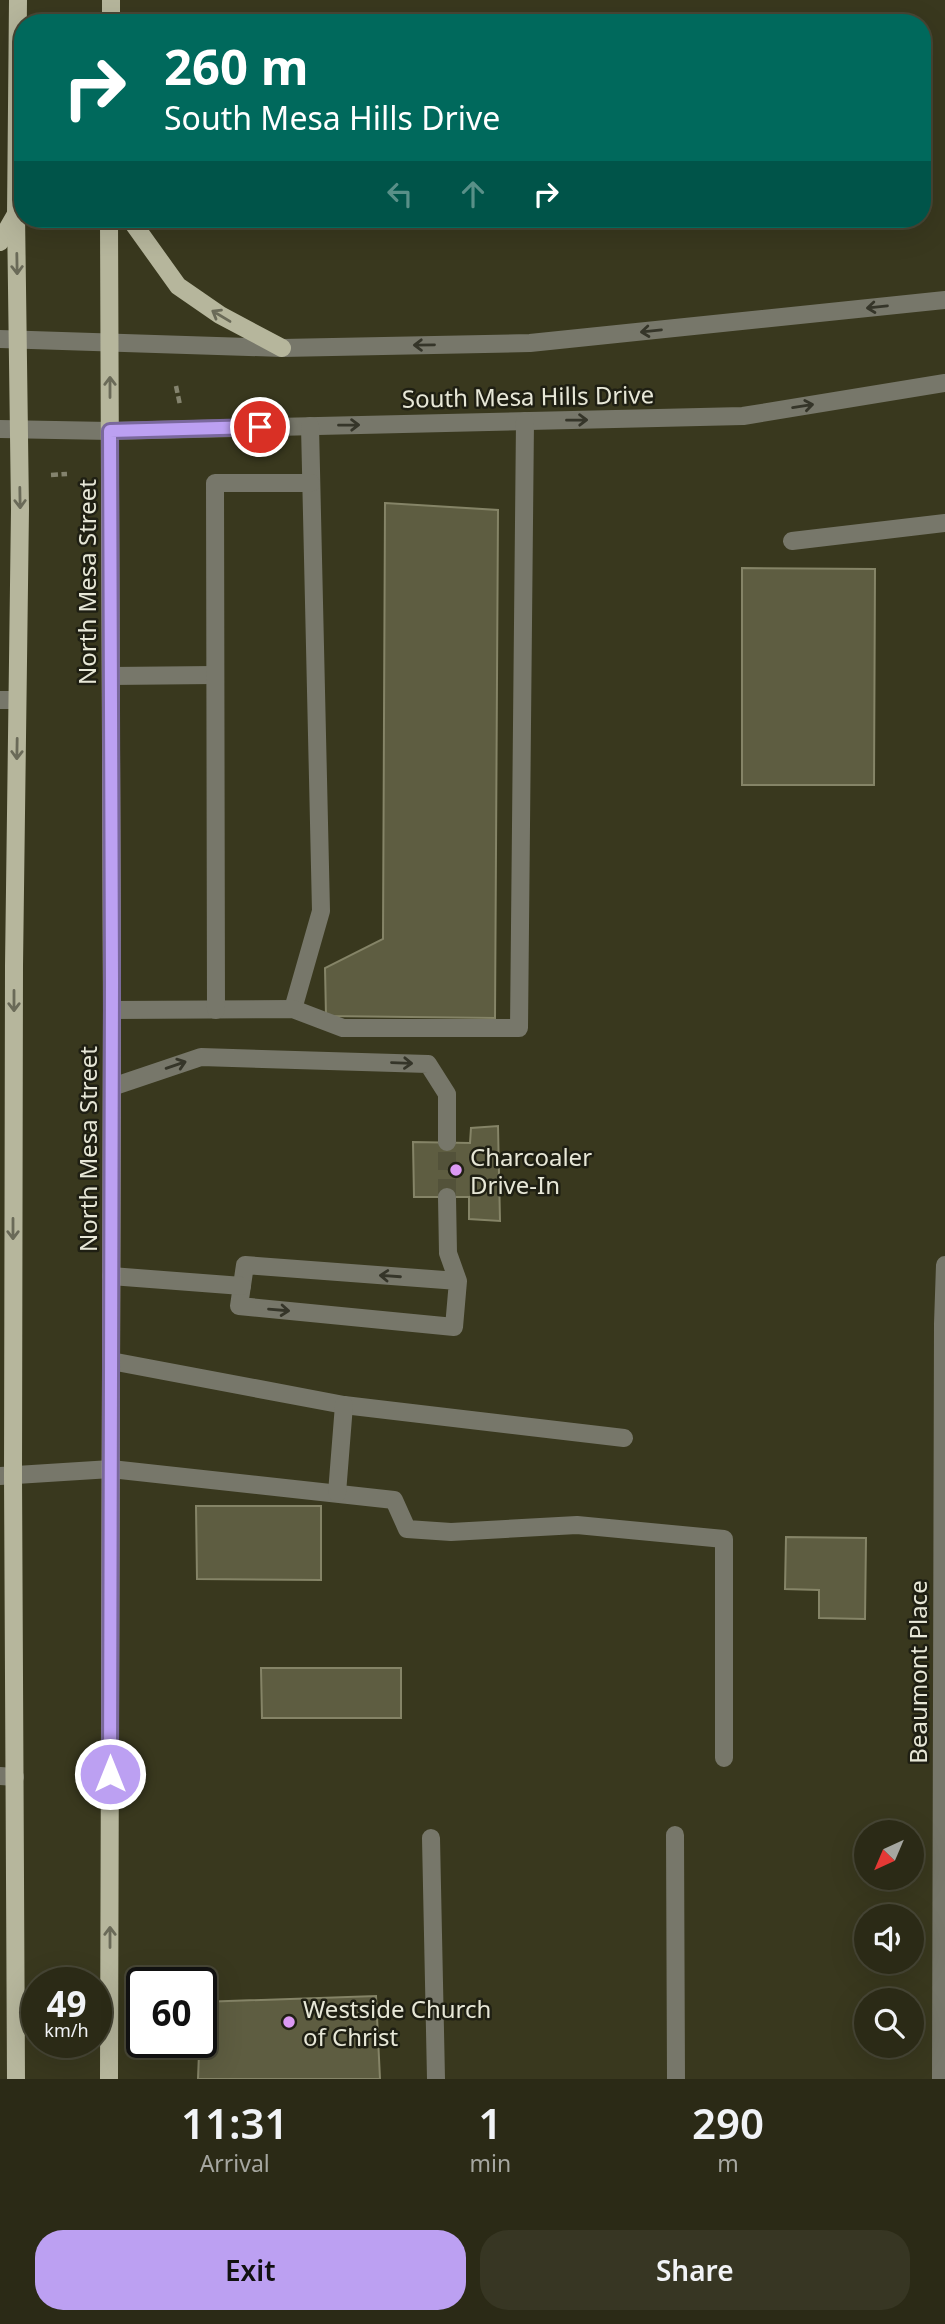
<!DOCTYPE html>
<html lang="en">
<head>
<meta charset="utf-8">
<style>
  :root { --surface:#2b2a16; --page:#373623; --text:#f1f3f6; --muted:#a6a7a1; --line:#474635; --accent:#bca0f2 }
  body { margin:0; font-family:"Noto Sans",sans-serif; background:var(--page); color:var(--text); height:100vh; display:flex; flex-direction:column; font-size:26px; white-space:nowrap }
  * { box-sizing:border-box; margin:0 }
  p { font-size:23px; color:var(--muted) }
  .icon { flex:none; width:38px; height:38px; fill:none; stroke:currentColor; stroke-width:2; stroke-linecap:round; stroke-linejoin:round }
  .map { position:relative; height:2079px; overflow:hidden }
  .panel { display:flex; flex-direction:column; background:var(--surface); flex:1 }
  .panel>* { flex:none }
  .guide { position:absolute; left:14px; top:14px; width:917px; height:214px; border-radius:28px; box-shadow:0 7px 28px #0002,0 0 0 2px var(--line); background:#00695c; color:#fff; overflow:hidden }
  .needle { width:46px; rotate:224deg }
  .tools { position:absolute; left:854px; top:1820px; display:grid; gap:14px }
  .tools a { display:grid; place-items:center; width:70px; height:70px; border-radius:50%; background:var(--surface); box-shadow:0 7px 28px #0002,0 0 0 2px var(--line); font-size:35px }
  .speed { position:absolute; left:21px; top:1967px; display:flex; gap:14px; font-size:35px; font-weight:700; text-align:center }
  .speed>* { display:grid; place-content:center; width:91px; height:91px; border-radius:50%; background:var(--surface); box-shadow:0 7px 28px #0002,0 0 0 2px var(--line); line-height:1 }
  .speed small { font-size:18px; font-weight:400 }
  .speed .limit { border:4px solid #111; border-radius:10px; background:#fff; color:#111 }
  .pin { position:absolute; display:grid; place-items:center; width:60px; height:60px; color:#fff; margin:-30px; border:4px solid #fff; border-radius:50%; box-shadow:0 2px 7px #0007 }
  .me { position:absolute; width:77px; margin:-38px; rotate:0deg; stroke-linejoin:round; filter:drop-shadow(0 0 5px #0008) }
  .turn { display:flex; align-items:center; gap:24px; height:147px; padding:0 35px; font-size:32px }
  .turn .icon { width:91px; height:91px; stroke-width:2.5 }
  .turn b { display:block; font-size:49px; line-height:60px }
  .lanes { display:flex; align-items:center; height:66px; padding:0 35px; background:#0003; justify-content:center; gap:35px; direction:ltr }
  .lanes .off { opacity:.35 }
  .eta { display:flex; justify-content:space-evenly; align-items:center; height:119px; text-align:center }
  .eta b { font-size:42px; font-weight:600; line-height:49px }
  .cta { display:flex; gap:14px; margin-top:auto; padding:14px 35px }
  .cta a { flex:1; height:80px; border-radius:28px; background:var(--accent); color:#111; font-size:28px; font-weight:600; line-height:80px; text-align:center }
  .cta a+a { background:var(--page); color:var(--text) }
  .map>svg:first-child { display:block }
  .building { fill:#5e5d41; stroke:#858467; stroke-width:2 }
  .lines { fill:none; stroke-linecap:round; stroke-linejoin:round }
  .minor-tunnel { stroke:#53523a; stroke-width:18; stroke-dasharray:18 9; stroke-linecap:butt }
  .path { stroke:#84836e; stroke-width:4.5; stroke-dasharray:7 3.5; stroke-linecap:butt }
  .minor { stroke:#77776a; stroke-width:18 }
  .major { stroke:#b6b69c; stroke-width:18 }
  .oneway { stroke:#6a6a58 }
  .oneway2 { stroke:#353529 }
  .route-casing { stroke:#7a689d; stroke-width:18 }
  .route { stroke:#bca0f2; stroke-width:12 }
  .poi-dot { fill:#dc99f4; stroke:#1f1f13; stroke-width:2.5 }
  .labels { text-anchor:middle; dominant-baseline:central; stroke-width:5; stroke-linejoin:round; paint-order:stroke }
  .street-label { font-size:24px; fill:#e7e7d7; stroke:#1f1f13 }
  .poi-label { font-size:24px; fill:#e7e7d7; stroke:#1f1f13; text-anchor:start }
</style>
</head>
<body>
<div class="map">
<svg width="945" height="2079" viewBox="0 0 945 2079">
  <rect width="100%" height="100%" fill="#39381e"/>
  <g class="building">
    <polygon points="385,503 498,510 495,1018 326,1016 325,968 383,939"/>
    <polygon points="742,568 875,569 874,785 742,785"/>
    <polygon points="498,1126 500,1221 469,1219 469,1197 414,1197 413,1142 470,1143 471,1128"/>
    <polygon points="196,1506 321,1506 321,1580 197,1579"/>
    <polygon points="786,1537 866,1538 865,1619 819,1618 819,1590 785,1589"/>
    <polygon points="261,1668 401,1668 401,1718 262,1718"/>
    <polygon points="376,1996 380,2079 198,2079 201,2002"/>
  </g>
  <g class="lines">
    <polyline class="minor-tunnel" points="447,1197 447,1142"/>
    <g class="path">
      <polyline points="176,386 180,405"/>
      <polyline points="51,475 67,474"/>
    </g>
    <g class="minor">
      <polyline points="0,339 282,348 530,343 945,300"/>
      <polyline points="0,429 110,431 743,416 945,383"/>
      <polyline points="792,541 945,523"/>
      <polyline points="111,676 215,675"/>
      <polyline points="0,700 17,700"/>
      <polyline points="293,1009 321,911 310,426"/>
      <polyline points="112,1010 293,1009 343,1028 519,1028 525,421"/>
      <polyline points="216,1010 215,483 311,483"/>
      <polyline points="112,1087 201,1057 428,1064 447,1094 447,1142"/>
      <polyline points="447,1197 448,1253 458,1281 454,1327 239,1306 245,1265 458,1281"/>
      <polyline points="111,1276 242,1286"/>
      <polyline points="111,1361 344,1405 624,1438"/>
      <polyline points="0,1476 111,1469 394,1500 407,1529 451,1532 577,1525 724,1539 724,1758"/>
      <polyline points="337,1493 344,1405"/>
      <polyline points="0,1776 15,1777"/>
      <polyline points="675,1835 676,2079"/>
      <polyline points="431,1838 436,2079"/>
      <polyline points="941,2079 943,1324 945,1265"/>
    </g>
    <g class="major">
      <polyline points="111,23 111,0"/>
      <polyline points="109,219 112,1010 109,2079"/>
      <polyline points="130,219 178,286 220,315 282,348"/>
      <polyline points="0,242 16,214"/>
      <polyline points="16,2079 13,1476 14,966 20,509 16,214 18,0"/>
    </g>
  </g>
  <defs><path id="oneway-shaft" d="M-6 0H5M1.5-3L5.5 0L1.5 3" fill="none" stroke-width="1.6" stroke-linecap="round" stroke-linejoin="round" transform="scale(1.75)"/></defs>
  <g class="oneway">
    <use href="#oneway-shaft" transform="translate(17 264) rotate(89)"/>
    <use href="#oneway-shaft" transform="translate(221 316) rotate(-149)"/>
    <use href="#oneway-shaft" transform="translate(110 387) rotate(-90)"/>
    <use href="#oneway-shaft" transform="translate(20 498) rotate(89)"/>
    <use href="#oneway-shaft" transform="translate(17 749) rotate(91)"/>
    <use href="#oneway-shaft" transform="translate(14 1001) rotate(90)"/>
    <use href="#oneway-shaft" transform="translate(13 1229) rotate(90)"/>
    <use href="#oneway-shaft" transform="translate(110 1937) rotate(-90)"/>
  </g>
  <g class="oneway2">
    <use href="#oneway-shaft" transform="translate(877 307) rotate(174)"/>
    <use href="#oneway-shaft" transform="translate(651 331) rotate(174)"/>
    <use href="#oneway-shaft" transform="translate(424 345) rotate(179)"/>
    <use href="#oneway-shaft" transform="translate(803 406) rotate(-9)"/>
    <use href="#oneway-shaft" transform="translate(577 420) rotate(-1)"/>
    <use href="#oneway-shaft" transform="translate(349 425) rotate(-1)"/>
    <use href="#oneway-shaft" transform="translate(402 1063) rotate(2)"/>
    <use href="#oneway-shaft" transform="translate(176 1065) rotate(-19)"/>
    <use href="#oneway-shaft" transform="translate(390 1276) rotate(-176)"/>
    <use href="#oneway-shaft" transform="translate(279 1310) rotate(5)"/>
  </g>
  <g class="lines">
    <defs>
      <polyline id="route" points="110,1774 112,982 110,431 260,427"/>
    </defs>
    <use href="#route" class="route-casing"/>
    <use href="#route" class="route"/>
  </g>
  <g class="poi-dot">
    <circle cx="456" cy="1170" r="7"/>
    <circle cx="289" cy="2022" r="7"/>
  </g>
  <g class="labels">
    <g class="street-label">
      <text transform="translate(528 396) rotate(-1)">South Mesa Hills Drive</text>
      <text transform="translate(86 582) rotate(-90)">North Mesa Street</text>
      <text transform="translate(87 1149) rotate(-90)">North Mesa Street</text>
      <text transform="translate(917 1672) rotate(-90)">Beaumont Place</text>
    </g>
    <g class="poi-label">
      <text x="470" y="1156">Charcoaler<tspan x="470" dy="28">Drive-In</tspan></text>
      <text x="303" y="2008">Westside Church<tspan x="303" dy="28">of Christ</tspan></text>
    </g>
  </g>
</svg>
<div class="tools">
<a><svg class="needle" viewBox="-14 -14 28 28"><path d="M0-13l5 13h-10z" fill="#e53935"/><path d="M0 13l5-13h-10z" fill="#a6a7a1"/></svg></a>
<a><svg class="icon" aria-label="sound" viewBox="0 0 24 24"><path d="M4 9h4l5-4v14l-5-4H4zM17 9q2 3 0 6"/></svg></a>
<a><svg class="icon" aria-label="search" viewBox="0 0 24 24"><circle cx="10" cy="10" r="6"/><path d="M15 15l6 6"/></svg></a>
</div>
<div class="speed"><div>49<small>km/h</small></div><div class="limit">60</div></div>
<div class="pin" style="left:260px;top:427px;background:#d93025"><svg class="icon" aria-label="arrive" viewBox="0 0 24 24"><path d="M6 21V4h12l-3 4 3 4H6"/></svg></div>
<svg class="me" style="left:110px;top:1774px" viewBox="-20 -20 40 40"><circle r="17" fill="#bca0f2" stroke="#fff" stroke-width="3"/><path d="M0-11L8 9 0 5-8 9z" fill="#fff"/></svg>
<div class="guide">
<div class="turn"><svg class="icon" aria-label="right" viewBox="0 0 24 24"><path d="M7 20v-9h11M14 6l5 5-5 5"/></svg><div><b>260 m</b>South Mesa Hills Drive</div></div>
<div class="lanes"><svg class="icon off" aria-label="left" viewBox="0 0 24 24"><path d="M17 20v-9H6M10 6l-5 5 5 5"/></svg><svg class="icon off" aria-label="ahead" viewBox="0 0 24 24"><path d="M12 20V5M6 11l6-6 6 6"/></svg><svg class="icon" aria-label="right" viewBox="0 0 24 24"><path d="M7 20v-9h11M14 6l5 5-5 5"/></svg></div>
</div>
</div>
<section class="panel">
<div class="eta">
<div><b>11:31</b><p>Arrival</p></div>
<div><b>1</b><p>min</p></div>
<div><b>290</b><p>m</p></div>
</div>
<div class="cta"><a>Exit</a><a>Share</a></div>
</section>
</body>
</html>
